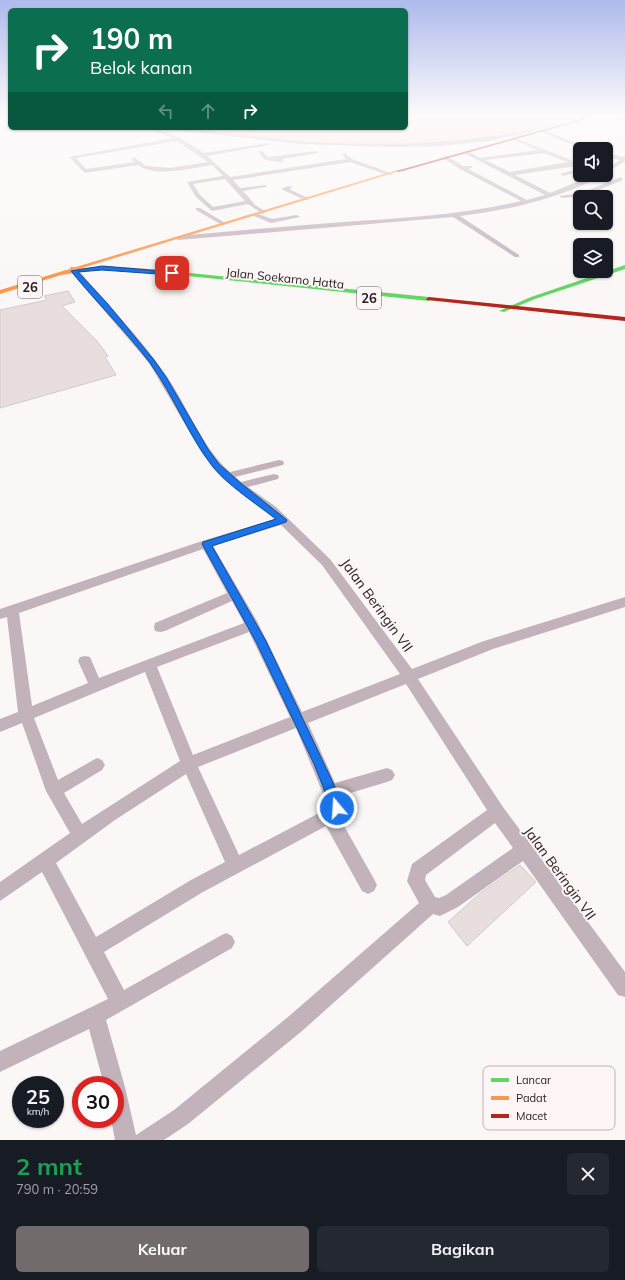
<!DOCTYPE html>
<html lang="id">
<head>
<meta charset="utf-8">
<style>
  :root { --surface:#171b24; --page:#242831; --text:#f1f3f6; --muted:#9ea1a6; --accent:#716b6c }
  body { margin:0; font-family:Mulish,sans-serif; background:var(--page); color:var(--text); height:100vh; display:flex; flex-direction:column; font-size:15px; white-space:nowrap }
  * { box-sizing:border-box; margin:0 }
  p { font-size:13px; color:var(--muted) }
  .icon { flex:none; width:22px; height:22px; fill:none; stroke:currentColor; stroke-width:2; stroke-linecap:round; stroke-linejoin:round }
  .map { position:relative; height:1140px; overflow:hidden }
  .drawer { display:flex; flex-direction:column; background:var(--surface); flex:1 }
  .drawer>* { flex:none }
  .guide { position:absolute; left:8px; top:8px; width:400px; height:122px; border-radius:6px; box-shadow:0 1px 3px #0004; background:#0b6e4f; color:#fff; overflow:hidden }
  .tools { position:absolute; left:573px; top:142px; display:grid; gap:8px }
  .tools a { display:grid; place-items:center; width:40px; height:40px; border-radius:6px; background:var(--surface); box-shadow:0 1px 3px #0004; font-size:20px }
  .speed { position:absolute; left:12px; top:1076px; display:flex; gap:8px; font-size:20px; font-weight:700; text-align:center }
  .speed>* { display:grid; place-content:center; width:52px; height:52px; border-radius:50%; background:var(--surface); box-shadow:0 1px 3px #0004; line-height:1 }
  .speed small { font-size:10px; font-weight:400 }
  .speed .limit { border:6px solid #d22; background:#fff; color:#111 }
  .pin { position:absolute; display:grid; place-items:center; width:34px; height:34px; color:#fff; margin:-17px; border-radius:8px; box-shadow:0 2px 6px #0006 }
  .me { position:absolute; width:44px; margin:-22px; rotate:342deg; stroke-linejoin:round; filter:drop-shadow(0 0 3px #0008) }
  .turn { display:flex; align-items:center; gap:14px; height:84px; padding:0 16px; font-size:18px }
  .turn .icon { width:52px; height:52px; stroke-width:2.5 }
  .turn b { display:block; font-size:28px; line-height:34px }
  .lanes { display:flex; align-items:center; height:38px; padding:0 16px; background:#0003; justify-content:center; gap:20px; direction:ltr }
  .lanes .off { opacity:.35 }
  .round { display:grid; place-items:center; flex:none; width:42px; height:42px; border-radius:6px; background:var(--page) }
  .overview { display:flex; align-items:center; justify-content:space-between; height:68px; padding:0 16px }
  h1 { font-size:24px; font-weight:700; line-height:30px; color:#1e9e55 }
  .button { display:flex; gap:8px; margin-top:auto; padding:8px 16px }
  .button a { flex:1; height:46px; border-radius:6px; background:var(--accent); color:#fff; font-size:16px; font-weight:700; line-height:46px; text-align:center }
  .button a+a { background:var(--page); color:var(--text) }
  .map>svg:first-child { display:block }
  .green { fill:#fcdccf }
  .building { fill:#e7dedd; stroke:#d0cbca }
  .lines { fill:none; stroke-linecap:round; stroke-linejoin:round }
  .street { fill:#c2b3bb; fill-rule:evenodd }
  .fast { fill:#63d668; fill-rule:evenodd }
  .slow { fill:#ff974d; fill-rule:evenodd }
  .jam { fill:#b3261e; fill-rule:evenodd }
  .route { fill:#1a73e8; stroke:#114b97 }
  .labels { text-anchor:middle; dominant-baseline:central; stroke-width:4; stroke-linejoin:round; paint-order:stroke }
  .far-street-label { font-size:12px; fill:#272021; stroke:#fdf5f6 }
  .shield { fill:#fdf5f6; stroke:#676061; stroke-width:1 }
  .shield-label { font-size:13px; font-weight:bold; fill:#272021 }
  .street-label { font-size:14px; fill:#272021; stroke:#fdf5f6 }
  .key { fill:#fdf5f6; stroke:#bdb5b6; stroke-width:1 }
  .key-label { font-size:11px; fill:#272021 }
</style>
</head>
<body>
<div class="map">
<svg width="625" height="1140" viewBox="0 0 625 1140">
  <rect width="100%" height="100%" fill="#fbf7f7"/>
  <polygon class="green" points="406,117 582,117 535,130 459,142 367,145 259,138 179,128 406,128"/>
  <g class="building">
    <polygon points="68,291 75,302 62,306 97,341 108,356 105,357 116,375 0,408 0,310 47,300 44,296"/>
    <polygon points="520,865 536,882 467,946 448,922 479,894"/>
  </g>
  <g class="lines">
    <g class="street">
      <polygon points="601,117 625,118 625,120 603,118"/>
      <path d="M144 128C167 128 185 141 204 153L269 143V145L207 156 230 177 346 159 342 155 345 153 352 159 393 174 388 175 350 162 233 180 240 188 266 185V187L243 191 255 205 265 211 266 212 263 214 248 204 212 211 196 197 187 182 223 176 212 165C192 168 154 178 138 165L85 173 69 157 173 138ZM177 141 208 162 170 168 146 166 134 157 131 159 135 162 86 169 76 158ZM225 179 245 201 213 207 200 195 193 184Z"/>
      <path d="M156 128C204 128 252 137 301 141 383 147 455 144 536 129L538 130 489 141 441 146 394 147 300 144Z"/>
      <polygon points="543,130 589,148 590,149 583,149 541,132"/>
      <path d="M514 138 574 161 580 160V164L576 166 515 175 550 193 594 175H602C596 179 589 182 583 185 544 202 502 211 460 216L519 255V257H515L453 217 178 240 175 238 178 236C233 231 289 226 344 222 403 218 463 215 521 201L460 169 443 158 445 155 463 166H472V168L468 169 527 200 545 195 462 152 467 151 480 158 538 150 514 140ZM544 153 568 162 510 172 485 160Z"/>
      <polygon points="258,151 262,151 268,157 316,151 319,153 282,159 284,160 281,162 265,160"/>
      <polygon points="606,153 625,157 625,161 606,173 606,169 620,160 606,157"/>
      <polygon points="580,168 580,172 563,176 560,174"/>
      <polygon points="621,177 623,180 584,196 562,198 559,196 581,193"/>
      <polygon points="288,186 293,187 289,189 310,199 305,200 281,189"/>
      <polygon points="196,208 200,208 227,224 222,225 196,210"/>
      <polygon points="256,213 272,219 297,215 300,217 271,223 254,216 254,214"/>
      <path d="M70 267H76C106 303 140 337 166 375 188 407 201 446 230 472L279 460 283 461 284 463 283 465 235 477 241 482 274 474 278 475 279 477 278 479 248 487 276 507 330 559 412 669 484 641 625 597V607L493 649 418 679 503 807 625 972V997L618 995 523 861 458 907 440 916 433 914 302 1031 188 1124 164 1140H115L111 1119H115V1085H104L89 1029 0 1072V1051L108 999 42 872 0 901V882L70 833 46 791 22 723 0 732V719L18 712 7 617 0 619V609L202 541 275 519 222 478 213 468 200 450 149 363 70 271ZM281 525 322 565 400 674 302 712 257 621 213 546ZM203 549 227 593 155 623 154 627 155 631 160 632 165 631 232 601 244 623 99 678 90 657 85 656 80 657 78 661 88 683 32 706 19 613ZM249 632 290 717 193 755 157 667ZM145 672 180 761 82 824 64 793 102 770 105 765 102 760 97 758 58 780 34 718ZM406 684 487 810 412 864 407 881 419 903 288 1017 174 1110 136 1135 125 1087 106 1020 232 948 235 942 232 936 226 933 220 936 124 990 104 952 203 892 326 826 362 891 368 894 374 891 377 885 374 879 339 817 345 808 340 796 387 782 392 780 395 775 392 770 387 768 335 783 308 723ZM296 728 328 806 323 811 239 855 198 767ZM186 774 225 862 191 880 96 937 56 863 115 820ZM495 823 513 848 446 895 439 898 435 897 425 880 426 875Z"/>
    </g>
    <g class="fast">
      <polygon points="625,265 625,269 535,299 504,312 499,311 531,297"/>
      <polygon points="190,273 429,297 432,299 429,301 188,276 188,274"/>
    </g>
    <path class="slow" d="M397 170 400 171 82 268C118 264 154 270 190 273L192 274V276L121 270H94L61 275 0 294V290Z"/>
    <g class="jam">
      <polygon points="588,117 594,117 399,172 396,171"/>
      <polygon points="429,297 625,317 625,321 427,300 426,299"/>
    </g>
  </g>
  <linearGradient id="sky" x2="0" y2="1"><stop stop-color="#adbaec"/><stop offset="0.42" stop-color="#fdfbfb"/><stop offset="1" stop-color="#fdfbfb" stop-opacity="0"/></linearGradient>
  <rect width="625" height="277" fill="url(#sky)"/>
  <path class="route" d="M102 266 174 272 172 275 102 270 78 272 107 303 154 360 166 377 208 449 219 464 242 484 287 520 286 522 212 546 266 641 337 791 343 808 341 812 337 814 333 812 314 764 256 642 202 544 203 542 276 519C255 503 230 487 213 467 188 435 174 396 150 363 126 331 96 302 71 271Z"/>
  <g class="labels">
    <g class="far-street-label">
      <text transform="translate(285 278) rotate(6)">Jalan Soekarno Hatta</text>
    </g>
    <g class="shield">
      <rect x="18" y="276" width="24" height="22" rx="3"/>
      <rect x="357" y="287" width="24" height="22" rx="3"/>
    </g>
    <g class="shield-label">
      <text x="30" y="287">26</text>
      <text x="369" y="298">26</text>
    </g>
    <g class="street-label">
      <text transform="translate(377 605) rotate(54)">Jalan Beringin VII</text>
      <text transform="translate(560 873) rotate(54)">Jalan Beringin VII</text>
    </g>
  </g>
  <rect x="483" y="1066" width="132" height="64" rx="6" class="key"/>
  <rect x="491" y="1078" width="18" height="4" fill="#63d668"/>
  <rect x="491" y="1096" width="18" height="4" fill="#ff974d"/>
  <rect x="491" y="1114" width="18" height="4" fill="#b3261e"/>
  <g class="key-label">
    <text x="516" y="1084">Lancar</text>
    <text x="516" y="1102">Padat</text>
    <text x="516" y="1120">Macet</text>
  </g>
</svg>
<div class="tools">
<a><svg class="icon" aria-label="sound" viewBox="0 0 24 24"><path d="M4 9h4l5-4v14l-5-4H4zM17 9q2 3 0 6"/></svg></a>
<a><svg class="icon" aria-label="search" viewBox="0 0 24 24"><circle cx="10" cy="10" r="6"/><path d="M15 15l6 6"/></svg></a>
<a><svg class="icon" aria-label="layers" viewBox="0 0 24 24"><path d="M12 4l9 5-9 5-9-5zM3 14l9 5 9-5"/></svg></a>
</div>
<div class="speed"><div>25<small>km/h</small></div><div class="limit">30</div></div>
<div class="pin" style="left:172px;top:273px;background:#d93025"><svg class="icon" aria-label="arrive" viewBox="0 0 24 24"><path d="M6 21V4h12l-3 4 3 4H6"/></svg></div>
<svg class="me" style="left:337px;top:808px" viewBox="-20 -20 40 40"><circle r="17" fill="#1a73e8" stroke="#fff" stroke-width="3"/><path d="M0-11L8 9 0 5-8 9z" fill="#fff"/></svg>
<div class="guide">
<div class="turn"><svg class="icon" aria-label="right" viewBox="0 0 24 24"><path d="M7 20v-9h11M14 6l5 5-5 5"/></svg><div><b>190 m</b>Belok kanan</div></div>
<div class="lanes"><svg class="icon off" aria-label="left" viewBox="0 0 24 24"><path d="M17 20v-9H6M10 6l-5 5 5 5"/></svg><svg class="icon off" aria-label="ahead" viewBox="0 0 24 24"><path d="M12 20V5M6 11l6-6 6 6"/></svg><svg class="icon" aria-label="right" viewBox="0 0 24 24"><path d="M7 20v-9h11M14 6l5 5-5 5"/></svg></div>
</div>
</div>
<section class="drawer">
<div class="overview"><div><h1>2 mnt</h1><p>790 m · 20:59</p></div><a class="round"><svg class="icon" aria-label="close" viewBox="0 0 24 24"><path d="M6 6l12 12M18 6L6 18"/></svg></a></div>
<div class="button"><a>Keluar</a><a>Bagikan</a></div>
</section>
</body>
</html>
